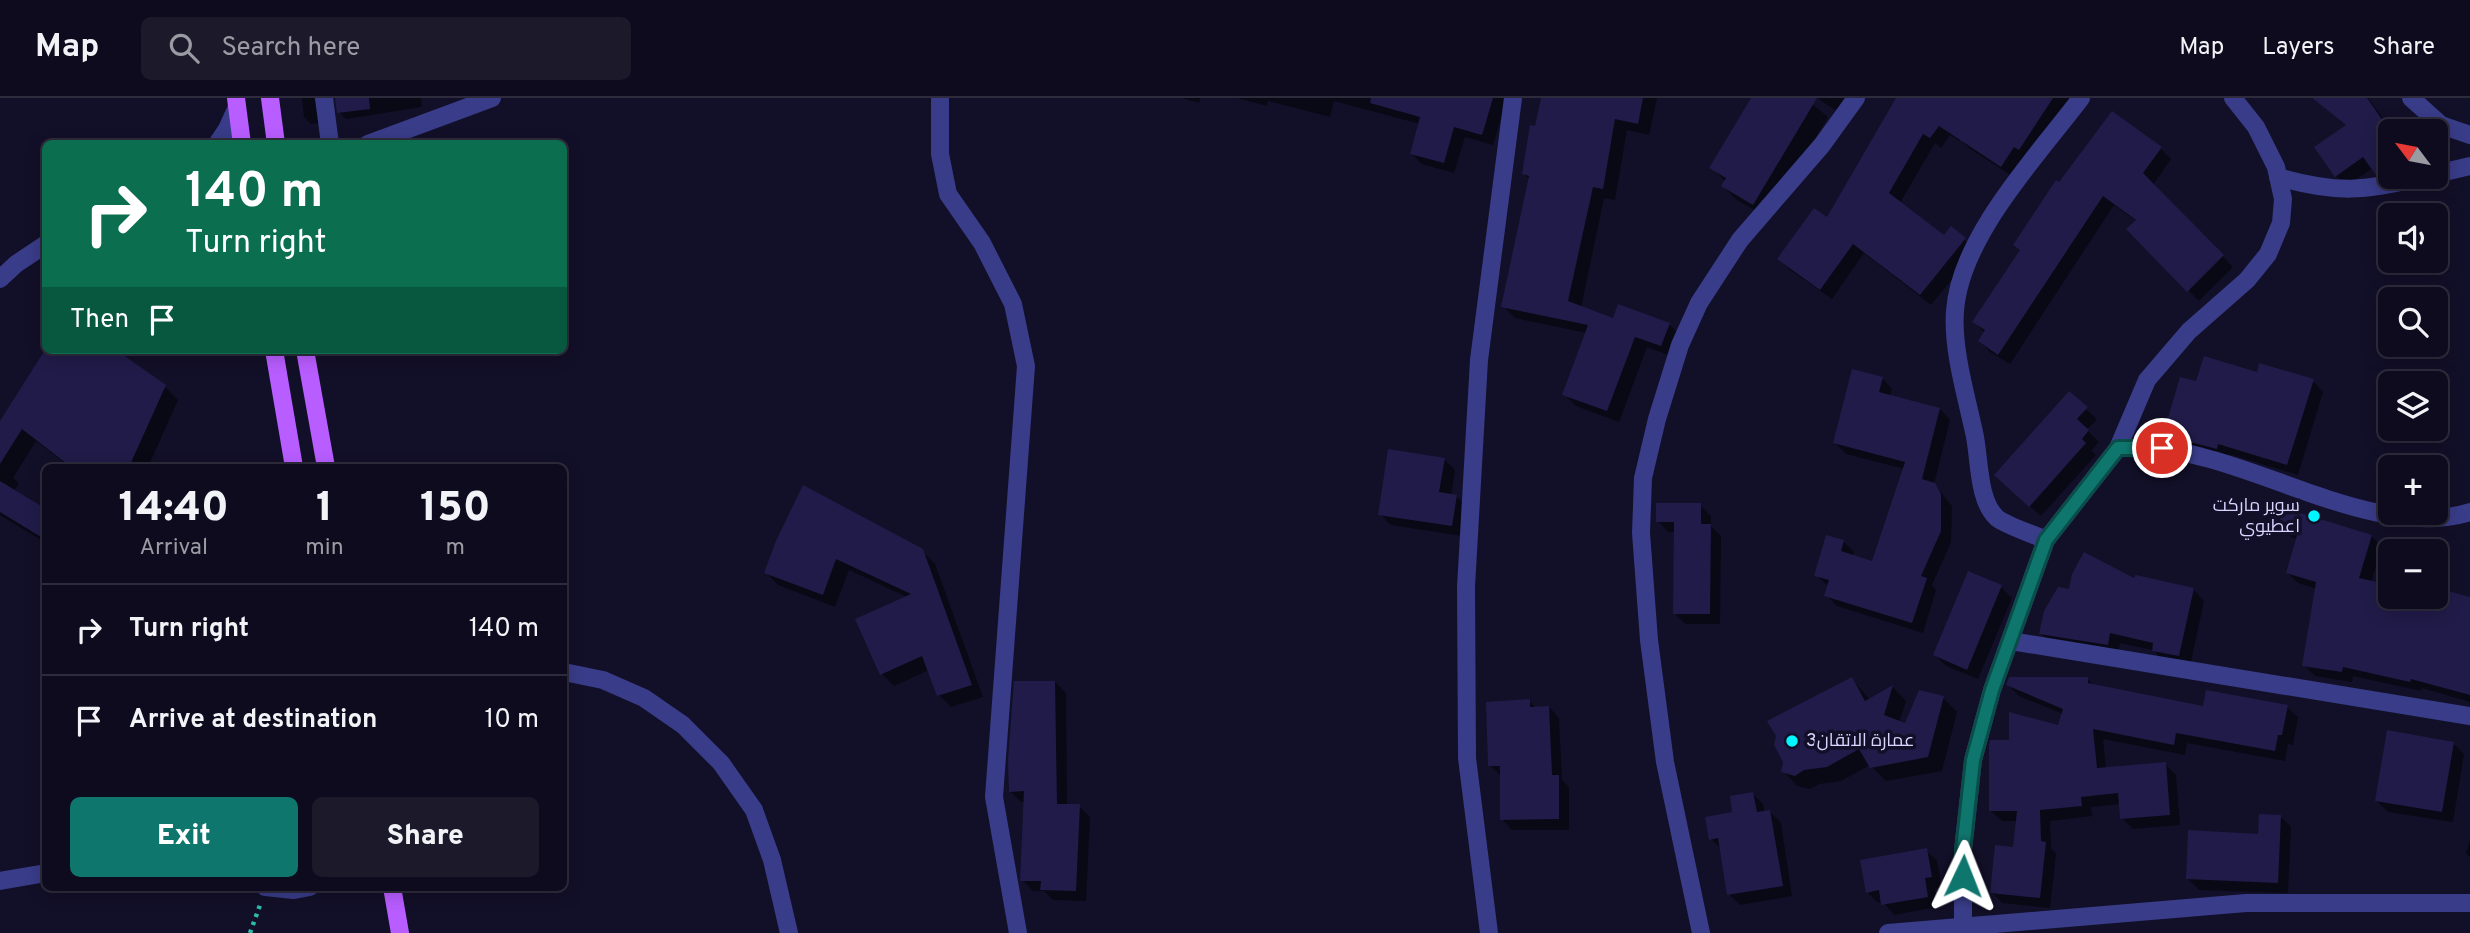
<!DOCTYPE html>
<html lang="en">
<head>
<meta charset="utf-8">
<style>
  :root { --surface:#0e0b1e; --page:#1c192b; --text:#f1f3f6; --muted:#9b9ba4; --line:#2e2b3c; --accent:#0f766e }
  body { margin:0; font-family:Overpass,Cairo,sans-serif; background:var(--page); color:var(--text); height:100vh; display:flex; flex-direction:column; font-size:26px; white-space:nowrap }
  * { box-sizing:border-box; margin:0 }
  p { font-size:23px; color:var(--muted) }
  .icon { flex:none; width:38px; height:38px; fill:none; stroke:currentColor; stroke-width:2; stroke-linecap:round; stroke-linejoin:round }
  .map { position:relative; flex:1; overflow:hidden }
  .details { position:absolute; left:42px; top:366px; width:525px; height:427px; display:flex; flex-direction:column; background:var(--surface); border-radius:10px; box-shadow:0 4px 18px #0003,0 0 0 2px var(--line) }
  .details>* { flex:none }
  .top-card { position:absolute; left:42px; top:42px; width:525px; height:214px; border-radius:10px; box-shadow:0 4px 18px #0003,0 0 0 2px var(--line); background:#0b6e4f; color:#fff; overflow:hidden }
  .needle { width:46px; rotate:302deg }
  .tools { position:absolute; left:2378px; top:21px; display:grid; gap:14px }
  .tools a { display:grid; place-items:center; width:70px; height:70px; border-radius:10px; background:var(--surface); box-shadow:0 4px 18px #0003,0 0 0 2px var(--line); font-size:35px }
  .pin { position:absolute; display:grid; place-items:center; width:60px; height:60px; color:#fff; margin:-30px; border:4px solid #fff; border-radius:50%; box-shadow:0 2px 7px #0007 }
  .me { position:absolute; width:77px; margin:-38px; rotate:2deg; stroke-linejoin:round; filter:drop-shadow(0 0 5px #0008) }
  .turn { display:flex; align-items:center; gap:24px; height:147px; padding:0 28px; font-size:32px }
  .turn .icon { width:91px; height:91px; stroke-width:2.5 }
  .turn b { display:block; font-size:49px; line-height:60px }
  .then { display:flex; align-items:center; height:66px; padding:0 28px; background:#0003; gap:14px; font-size:26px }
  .eta { display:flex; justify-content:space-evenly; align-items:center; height:119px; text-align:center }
  .eta b { font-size:42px; font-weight:800; line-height:49px }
  .button { display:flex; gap:14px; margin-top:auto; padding:14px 28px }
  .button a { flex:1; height:80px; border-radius:10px; background:var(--accent); color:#fff; font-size:28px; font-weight:800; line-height:80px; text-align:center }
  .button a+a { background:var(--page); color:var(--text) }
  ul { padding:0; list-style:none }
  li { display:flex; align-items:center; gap:21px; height:91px; padding:0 28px; border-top:2px solid var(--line) }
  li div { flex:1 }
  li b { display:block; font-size:26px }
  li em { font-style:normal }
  header { display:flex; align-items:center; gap:42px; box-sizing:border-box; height:98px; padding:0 35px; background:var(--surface); border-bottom:2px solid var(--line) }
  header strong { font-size:33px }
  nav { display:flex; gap:38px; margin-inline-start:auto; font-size:24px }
  .search { width:490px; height:63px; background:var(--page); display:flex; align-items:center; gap:18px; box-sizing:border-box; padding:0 24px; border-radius:10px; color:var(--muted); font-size:26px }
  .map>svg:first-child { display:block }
  .shadow { fill:#0007 }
  .building { fill:#211b49 }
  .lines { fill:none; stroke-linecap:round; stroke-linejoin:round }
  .path { stroke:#2dbcaa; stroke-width:4.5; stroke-dasharray:3.5 5; stroke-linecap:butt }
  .minor { stroke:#393c88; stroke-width:18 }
  .major { stroke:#b85dff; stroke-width:18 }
  .route-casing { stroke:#0a4d48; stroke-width:18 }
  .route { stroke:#0f766e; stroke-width:12 }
  .poi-dot { fill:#02f6ff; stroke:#120f28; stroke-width:2.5 }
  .labels { text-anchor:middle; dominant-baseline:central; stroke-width:7; stroke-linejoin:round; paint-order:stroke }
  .poi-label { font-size:18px; fill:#d8d6ff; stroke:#120f28; text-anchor:end }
</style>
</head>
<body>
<header>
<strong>Map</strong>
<div class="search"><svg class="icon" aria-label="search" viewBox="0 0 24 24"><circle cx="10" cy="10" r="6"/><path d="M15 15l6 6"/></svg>Search here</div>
<nav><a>Map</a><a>Layers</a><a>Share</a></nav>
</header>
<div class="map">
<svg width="2470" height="835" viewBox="0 0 2470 835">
  <rect width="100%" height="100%" fill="#120f28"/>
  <g class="shadow">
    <polygon points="302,0 324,0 321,25 311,26 304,19"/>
    <polygon points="336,0 421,0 422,9 346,21 339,14"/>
    <polygon points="1183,0 1200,0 1199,5"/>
    <polygon points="1237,0 1507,0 1493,47 1465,39 1454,75 1422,66 1411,55 1420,26 1334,3 1330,19 1268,3 1267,8"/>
    <polygon points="1543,0 1657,0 1649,37 1627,32 1615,102 1604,100 1581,210 1614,222 1669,226 1681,238 1673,259 1647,249 1619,324 1576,308 1564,296 1587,235 1515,220 1503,208 1530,82 1524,76"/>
    <polygon points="1753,0 1805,0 1828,19 1768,120 1737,102 1723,88 1726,84 1711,69"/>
    <polygon points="1817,0 1850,0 1841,16"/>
    <polygon points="1898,0 2070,0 2012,78 1969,50 1960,41 1960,43 1950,37 1941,50 1935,45 1900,105 1944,140 1951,131 1976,152 1931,207 1864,155 1832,201 1790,172 1780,161 1828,122"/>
    <polygon points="2312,0 2368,0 2390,30 2393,28 2399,33 2390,33 2390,79 2388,86 2373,70 2346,88 2336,78 2347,28"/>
    <polygon points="2113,15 2161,51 2171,61 2153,87 2233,169 2199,203 2128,131 2136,123 2114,107 2010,266 1990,254 1980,243 1985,235 1974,224 2022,154 2015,147"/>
    <polygon points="48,252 113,252 164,288 178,302 148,369 70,369 36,343 13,380 19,385 14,393 46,413 46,445 0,417 0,329"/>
    <polygon points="2258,276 2313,283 2323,294 2298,377 2229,356 2227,361 2176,347 2165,336"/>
    <polygon points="1882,280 1892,291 1890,299 1940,311 1950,322 1934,386 1952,408 1951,444 1932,487 1936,492 1923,535 1837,508 1826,497 1829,489 1816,477 1843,443 1854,454 1852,458 1873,465 1905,371 1846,356 1835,345"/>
    <polygon points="2086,311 2097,321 2087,332 2099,344 2091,353 2096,357 2041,418 2007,388"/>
    <polygon points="1444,361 1455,372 1451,398 1456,398 1467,409 1462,438 1391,427 1380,416"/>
    <polygon points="1700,407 1711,418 1711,428 1721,438 1720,526 1685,526 1674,515 1675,434 1668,434 1658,423"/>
    <polygon points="2280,428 2371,438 2382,449 2371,484 2390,489 2390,499 2470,501 2470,604 2422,590 2421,593 2353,578 2352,584 2315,578 2304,567 2317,491 2298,485 2288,475 2298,441 2291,439"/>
    <polygon points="777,444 922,453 935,466 983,599 951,609 939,597 929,572 894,588 882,576 907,499 849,472 835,509 778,487 766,474"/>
    <polygon points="1969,475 2001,489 2012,500 1978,581 1946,568 1935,557"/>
    <polygon points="2137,479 2194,492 2204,503 2190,568 2164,563 2153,552 2120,545 2118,557 2051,546 2041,535 2070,493 2134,483"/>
    <polygon points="1852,581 1870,602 1893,589 1906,603 1899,625 1906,627 1943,600 1957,614 1942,673 1886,683 1870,667 1841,683 1819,686 1810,691 1797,688 1783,673"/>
    <polygon points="2087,581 2095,588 2205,610 2287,609 2298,619 2293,647 2288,646 2285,663 2187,645 2185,657 2103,641 2106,671 2165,666 2176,677 2180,727 2133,731 2122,720 2121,706 2091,709 2092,718 2050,723 2051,750 2056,756 2050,810 2002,805 1992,794 2015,751 2018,723 2002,723 1991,713 2011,644 2059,629 2063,616 2019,598 2008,587"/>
    <polygon points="1055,584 1066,595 1067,708 1079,708 1090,719 1086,803 1053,802 1044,793 1033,793 1022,782 1025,704 1021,704 1010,693"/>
    <polygon points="1529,603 1536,610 1549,609 1559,620 1562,682 1569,689 1569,732 1512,732 1502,721 1501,678 1490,667"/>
    <polygon points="2453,645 2464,656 2453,724 2388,714 2377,703"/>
    <polygon points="1753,696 1763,706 1765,715 1770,714 1781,725 1792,798 1740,807 1729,796 1722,752 1711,741"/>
    <polygon points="2280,718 2291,729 2288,795 2199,792 2188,781 2260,737"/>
    <polygon points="2470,743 2470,759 2466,755"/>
    <polygon points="1926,752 1937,763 1942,789 1935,791 1937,809 1894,817 1883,804 1878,805 1867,794"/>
  </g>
  <g class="building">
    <polygon points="335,0 369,0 370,11 337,15"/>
    <polygon points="1371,0 1493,0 1482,37 1454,29 1444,65 1410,56 1420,19 1370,5"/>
    <polygon points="1541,0 1643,0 1638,26 1615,21 1603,91 1593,89 1568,203 1613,220 1618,206 1670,225 1661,248 1635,239 1607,313 1562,297 1588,227 1501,209 1529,78 1522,76 1530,27 1535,28"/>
    <polygon points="1751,0 1817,0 1753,107 1721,88 1726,80 1709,70"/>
    <polygon points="1896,0 2053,0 2019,52 2014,49 2001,69 1939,28 1930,40 1923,36 1889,95 1944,137 1951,128 1966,140 1920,197 1853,146 1820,192 1777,161 1814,110 1827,119"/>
    <polygon points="2312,0 2367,0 2390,33 2390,70 2382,76 2376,77 2363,59 2335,79 2314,49 2346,27"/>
    <polygon points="2112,13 2162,49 2143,75 2224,157 2187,194 2126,131 2136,122 2103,98 1998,257 1978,243 1985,232 1972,224 2020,152 2013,147 2056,82 2059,84"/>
    <polygon points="45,252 116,252 166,287 129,369 71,369 22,331 0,366 0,323"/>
    <polygon points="2204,258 2257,274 2259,265 2314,281 2287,367 2218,346 2217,351 2163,337 2180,279 2196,283"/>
    <polygon points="1852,271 1883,279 1879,294 1940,310 1922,381 1935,385 1941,396 1941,433 1921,478 1927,480 1912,525 1824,498 1829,482 1814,478 1826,437 1844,442 1841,453 1872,463 1905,364 1833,345"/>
    <polygon points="2069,293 2088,309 2077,321 2089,332 2082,341 2086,345 2029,409 1994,377"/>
    <polygon points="1388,351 1445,360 1439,394 1457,397 1452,428 1378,417"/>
    <polygon points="0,383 46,411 46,442 0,414"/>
    <polygon points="803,387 923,451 972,587 937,598 922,558 880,577 855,521 911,496 836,461 823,497 764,475 776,443"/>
    <polygon points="1656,405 1701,405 1701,426 1711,426 1710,516 1673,516 1674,424 1656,424"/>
    <polygon points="2284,410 2372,437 2359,480 2390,487 2390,499 2447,499 2448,493 2470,499 2470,597 2411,581 2410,584 2343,569 2342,574 2302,568 2316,484 2286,475 2298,434 2278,428"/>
    <polygon points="2084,454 2134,480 2136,477 2194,490 2179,558 2152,553 2153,545 2110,535 2108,547 2039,536 2044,513 2058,489 2069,491 2072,476"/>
    <polygon points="1968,473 2002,487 1967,572 1933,557"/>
    <polygon points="1852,579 1865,603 1893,587 1884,617 1905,625 1919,592 1944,598 1928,659 1870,670 1859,651 1827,669 1804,672 1795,678 1781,674 1783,664 1774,647 1776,638 1767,623"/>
    <polygon points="2009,579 2088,579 2088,585 2203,608 2206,592 2288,607 2282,637 2278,637 2275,653 2176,635 2174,647 2093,631 2097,670 2166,664 2170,717 2120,721 2118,695 2081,699 2082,708 2040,712 2041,743 2046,744 2040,800 1990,795 1995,747 2013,749 2017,713 1989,713 1989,646 1990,642 2009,642 2009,614 2058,627 2063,611 2006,587"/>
    <polygon points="1014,583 1055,583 1057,706 1080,706 1076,793 1040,792 1041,783 1020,783 1024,693 1009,694 1008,662"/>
    <polygon points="1530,601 1530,609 1549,608 1552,677 1559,677 1559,721 1500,722 1500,668 1488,668 1486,604"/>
    <polygon points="2387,632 2454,644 2442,714 2375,703"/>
    <polygon points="1753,694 1757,714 1770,712 1783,788 1727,797 1718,740 1709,742 1705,719 1732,714 1730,698"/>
    <polygon points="2259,716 2281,717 2278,785 2186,781 2188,732 2258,736"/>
    <polygon points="1927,750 1932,779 1925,780 1928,799 1881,807 1879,792 1866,795 1860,762"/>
  </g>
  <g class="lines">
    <polyline class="path" points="250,835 260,807"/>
    <g class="minor">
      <polyline points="324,0 330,46"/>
      <polyline points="940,0 940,56 948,96 982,145 1013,206 1026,268 994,699 1018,835"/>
      <polyline points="2411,0 2441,27 2470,37"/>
      <polyline points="217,46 227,31 237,9"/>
      <polyline points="368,46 492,0"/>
      <polyline points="2436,76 2470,68"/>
      <path d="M2278 79C2337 96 2365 93 2423 79"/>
      <polyline points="0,181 16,166 46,146"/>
      <path d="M2118 350C2148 350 2173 351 2202 359 2281 378 2388 440 2470 414"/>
      <path d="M2046 442C2033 436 2007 428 1997 420 1977 402 1980 359 1974 334 1966 297 1952 250 1955 213 1960 139 2037 58 2081 0"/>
      <polyline points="2011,543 2470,618"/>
      <polyline points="564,574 603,582 644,600 683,627 721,665 754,712 772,762 789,835"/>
      <polyline points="0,783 46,775"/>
      <polyline points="265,789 294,792 310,789"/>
      <polyline points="1963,829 1963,752 1973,662 1992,592 2046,442 2118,350 2147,282 2189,233 2247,182 2268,156 2281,125 2283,101 2276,69 2256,29 2233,0"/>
      <polyline points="1489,835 1467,660 1466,489 1479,262 1513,0"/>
      <polyline points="1701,835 1665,664 1649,542 1641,435 1643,380 1657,321 1680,247 1699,205 1740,142 1822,47 1856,0"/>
      <polyline points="1888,835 2246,805 2470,805"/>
    </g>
    <g class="major">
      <polyline points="236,0 242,46"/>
      <polyline points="270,0 276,46"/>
      <polyline points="274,252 294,369"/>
      <polyline points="305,252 326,369"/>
      <polyline points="392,789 400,835"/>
    </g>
  </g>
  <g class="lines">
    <defs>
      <polyline id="route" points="1963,778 1963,752 1973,662 1992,592 2046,442 2118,350 2162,350"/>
    </defs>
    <use href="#route" class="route-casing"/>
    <use href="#route" class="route"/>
  </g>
  <g class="poi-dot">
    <circle cx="2314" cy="418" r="7"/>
    <circle cx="1792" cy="643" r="7"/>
  </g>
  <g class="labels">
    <g class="poi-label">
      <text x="2300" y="408">سوير ماركت<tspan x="2300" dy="21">اعطيوي</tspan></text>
      <text x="1806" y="643" text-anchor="start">عمارة الاتقان3</text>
    </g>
  </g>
</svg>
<div class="tools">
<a><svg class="needle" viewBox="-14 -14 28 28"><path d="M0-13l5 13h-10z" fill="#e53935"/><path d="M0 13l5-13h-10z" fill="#9b9ba4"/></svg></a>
<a><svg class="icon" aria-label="sound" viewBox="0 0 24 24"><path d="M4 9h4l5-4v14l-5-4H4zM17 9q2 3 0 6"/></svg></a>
<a><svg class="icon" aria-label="search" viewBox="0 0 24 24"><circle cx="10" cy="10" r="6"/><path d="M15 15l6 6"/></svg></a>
<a><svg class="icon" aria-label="layers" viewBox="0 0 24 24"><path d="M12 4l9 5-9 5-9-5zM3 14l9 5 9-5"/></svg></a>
<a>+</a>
<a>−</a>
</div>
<div class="pin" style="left:2162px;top:350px;background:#d93025"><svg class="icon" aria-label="arrive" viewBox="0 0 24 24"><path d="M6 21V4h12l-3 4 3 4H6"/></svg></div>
<svg class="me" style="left:1963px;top:778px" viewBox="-20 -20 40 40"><path d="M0-17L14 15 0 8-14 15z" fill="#0f766e" stroke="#fff" stroke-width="4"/></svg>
<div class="top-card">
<div class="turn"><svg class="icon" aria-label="right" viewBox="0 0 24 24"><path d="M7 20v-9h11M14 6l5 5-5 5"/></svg><div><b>140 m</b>Turn right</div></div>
<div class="then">Then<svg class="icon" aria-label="arrive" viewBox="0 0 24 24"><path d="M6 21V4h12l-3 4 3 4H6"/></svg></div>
</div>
<section class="details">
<div class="eta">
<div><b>14:40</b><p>Arrival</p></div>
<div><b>1</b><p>min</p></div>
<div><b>150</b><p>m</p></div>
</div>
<ul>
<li><svg class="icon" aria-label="right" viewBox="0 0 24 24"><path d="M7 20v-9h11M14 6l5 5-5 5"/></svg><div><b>Turn right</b></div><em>140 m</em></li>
<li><svg class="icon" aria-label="arrive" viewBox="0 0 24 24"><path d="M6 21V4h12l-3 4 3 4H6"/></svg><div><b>Arrive at destination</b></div><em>10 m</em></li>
</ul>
<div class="button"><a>Exit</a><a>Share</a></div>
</section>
</div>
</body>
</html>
